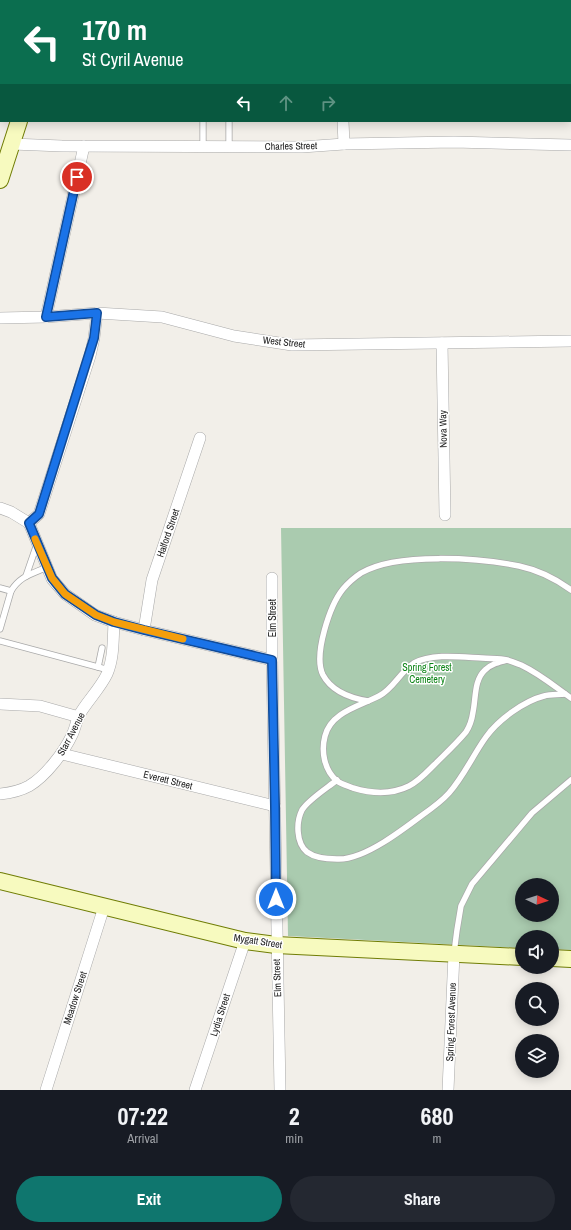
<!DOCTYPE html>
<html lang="en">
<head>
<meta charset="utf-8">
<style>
  :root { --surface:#171b24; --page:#242831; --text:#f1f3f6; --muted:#9ea1a6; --accent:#0f766e }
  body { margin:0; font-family:"Archivo Narrow",sans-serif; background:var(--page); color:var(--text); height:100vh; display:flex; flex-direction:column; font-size:15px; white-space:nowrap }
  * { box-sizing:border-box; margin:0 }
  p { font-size:13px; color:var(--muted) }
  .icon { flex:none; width:22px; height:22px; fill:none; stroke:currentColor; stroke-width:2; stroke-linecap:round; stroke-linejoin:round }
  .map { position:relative; height:1090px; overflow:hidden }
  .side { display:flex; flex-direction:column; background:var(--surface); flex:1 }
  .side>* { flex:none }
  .top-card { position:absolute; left:0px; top:0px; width:571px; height:122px; box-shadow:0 2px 10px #0003; background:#0b6e4f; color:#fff; overflow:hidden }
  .needle { width:26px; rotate:94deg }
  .tools { position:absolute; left:515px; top:878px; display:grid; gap:8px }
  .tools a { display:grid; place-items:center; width:44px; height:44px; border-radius:50%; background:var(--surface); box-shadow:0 2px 10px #0003; font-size:20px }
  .pin { position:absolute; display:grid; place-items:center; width:34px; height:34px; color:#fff; margin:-17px; border:2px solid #fff; border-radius:50%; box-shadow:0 1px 4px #0007 }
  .me { position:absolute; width:44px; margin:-22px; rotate:0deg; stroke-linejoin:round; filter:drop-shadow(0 0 3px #0008) }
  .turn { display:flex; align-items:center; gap:14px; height:84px; padding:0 16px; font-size:18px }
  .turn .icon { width:52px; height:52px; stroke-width:2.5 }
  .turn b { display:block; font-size:28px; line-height:34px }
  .lanes { display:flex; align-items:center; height:38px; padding:0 16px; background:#0003; justify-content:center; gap:20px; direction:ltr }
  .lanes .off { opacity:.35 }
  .eta { display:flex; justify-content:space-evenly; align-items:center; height:68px; text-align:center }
  .eta b { font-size:24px; font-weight:700; line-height:28px }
  .action { display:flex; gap:8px; margin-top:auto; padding:8px 16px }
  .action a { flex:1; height:46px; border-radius:24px; background:var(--accent); color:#fff; font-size:16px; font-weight:700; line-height:46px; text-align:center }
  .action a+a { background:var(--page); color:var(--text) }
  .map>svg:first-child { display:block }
  .cemetery { fill:#aacbaf; fill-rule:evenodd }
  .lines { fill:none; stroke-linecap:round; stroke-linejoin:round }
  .lane-casing { stroke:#a9a9a9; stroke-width:7 }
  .street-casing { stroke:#a9a9a9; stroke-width:12 }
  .secondary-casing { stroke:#707d05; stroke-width:18 }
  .lane { stroke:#fff; stroke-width:5.5 }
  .street { stroke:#fff; stroke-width:11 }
  .secondary { stroke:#f7fabf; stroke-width:16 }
  .route-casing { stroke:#114b97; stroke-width:10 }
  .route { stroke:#1a73e8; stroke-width:7 }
  .slow { stroke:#f59e0b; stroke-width:7 }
  .labels { text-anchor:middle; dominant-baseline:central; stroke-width:3; stroke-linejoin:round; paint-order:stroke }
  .street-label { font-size:10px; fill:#222; stroke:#fff }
  .park-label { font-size:10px; fill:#0c8416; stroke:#fff }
</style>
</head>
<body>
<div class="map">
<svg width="571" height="1090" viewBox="0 0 571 1090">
  <rect width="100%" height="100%" fill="#f2efe9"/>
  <path class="cemetery" d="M281 528H571V950L552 949V937H522V948L288 936ZM522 885H552V915H522Z"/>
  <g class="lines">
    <defs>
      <g id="lane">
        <polyline points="171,0 171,1"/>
        <polyline points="203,121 203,146"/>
        <polyline points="229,121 229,146"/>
        <polyline points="26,576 37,544"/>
        <path d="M0 588 11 591C20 576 32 574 47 567"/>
        <polyline points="0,629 11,591"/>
        <polyline points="0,641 109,670"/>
        <path d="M507 660C499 662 491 664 485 670 474 680 476 698 473 712 472 719 470 726 466 732 456 744 445 754 434 765 427 772 419 781 409 786 391 795 373 794 353 788 348 786 341 784 337 781 324 770 321 751 325 736 331 712 360 706 379 696 393 689 400 672 414 663 432 653 462 657 482 658 490 659 499 658 507 660 511 661 516 663 521 665 540 674 554 686 571 698"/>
        <polyline points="98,667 102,648"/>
        <path d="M368 701C350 698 332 692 323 675 313 655 330 605 343 589 348 583 355 577 361 573 396 552 480 558 519 566 538 570 556 579 571 590"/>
        <path d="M337 780C327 788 308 800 302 810 296 822 296 843 307 852 315 858 327 859 337 859 353 860 371 850 384 842 397 834 409 825 421 816 431 809 441 802 449 793 464 776 473 755 486 737 498 720 524 701 544 696 551 694 559 695 565 694"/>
        <polyline points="454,953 457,930 461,906 472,884 532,813 571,780"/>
      </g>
      <g id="street">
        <polyline points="341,0 341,1"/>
        <polyline points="343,121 344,144"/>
        <polyline points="12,144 62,146 302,147 344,144 454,142 571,145"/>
        <polyline points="46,317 84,146"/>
        <polyline points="0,318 46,317 97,313 162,317 234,336 292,345 571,341"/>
        <polyline points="442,343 445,515"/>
        <polyline points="0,508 11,512 29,523 52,579 65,594 95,615 114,622 144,630 272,660"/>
        <polyline points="29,523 39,514 90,356 94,338 97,313"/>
        <polyline points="272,578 272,660 280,1090"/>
        <polyline points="144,630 152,580 200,438"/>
        <polyline points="0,704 40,706 79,717"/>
        <polyline points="62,754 275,806"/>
        <path d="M0 794C10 793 20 791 29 786 46 776 64 752 72 735 75 729 76 723 78 717 86 702 100 689 107 674 114 658 113 639 114 622"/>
        <polyline points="46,1090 104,907"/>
        <polyline points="195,1090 245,941"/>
        <polyline points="448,1090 454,954"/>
      </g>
      <g id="secondary">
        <polyline points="61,1 61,0"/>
        <polyline points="0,180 19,121"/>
        <polyline points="0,881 245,941 276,945 522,957"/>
        <polyline points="552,958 571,959"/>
      </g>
    </defs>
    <use href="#lane" class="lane-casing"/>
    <use href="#street" class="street-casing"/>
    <use href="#secondary" class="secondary-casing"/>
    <use href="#lane" class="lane"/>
    <use href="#street" class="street"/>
    <use href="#secondary" class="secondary"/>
  </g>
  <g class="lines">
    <defs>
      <polyline id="route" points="77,177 46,317 97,313 94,338 39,514 29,523 52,578 65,594 96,615 114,622 144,630 272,660 275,806 276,899"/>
    </defs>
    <use href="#route" class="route-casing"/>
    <use href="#route" class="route"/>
    <polyline class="slow" points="35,539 52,578 65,594 96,615 114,622 183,639"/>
  </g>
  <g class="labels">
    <g class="street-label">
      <text transform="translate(291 146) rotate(-1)">Charles Street</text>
      <text transform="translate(284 342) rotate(6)">West Street</text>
      <text transform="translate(443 429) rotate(-91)">Nova Way</text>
      <text transform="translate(168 533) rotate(-71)">Halford Street</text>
      <text transform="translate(272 618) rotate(-90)">Elm Street</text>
      <text transform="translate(71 734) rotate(-62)">Starr Avenue</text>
      <text transform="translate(168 780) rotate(14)">Everett Street</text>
      <text transform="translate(258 941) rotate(9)">Mygatt Street</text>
      <text transform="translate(277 978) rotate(-92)">Elm Street</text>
      <text transform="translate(75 998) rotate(-72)">Meadow Street</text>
      <text transform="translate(220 1015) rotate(-72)">Lydia Street</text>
      <text transform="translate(451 1022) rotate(-88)">Spring Forest Avenue</text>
    </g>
    <g class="park-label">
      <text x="427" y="667">Spring Forest<tspan x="427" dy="12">Cemetery</tspan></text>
    </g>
  </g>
</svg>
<div class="tools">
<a><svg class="needle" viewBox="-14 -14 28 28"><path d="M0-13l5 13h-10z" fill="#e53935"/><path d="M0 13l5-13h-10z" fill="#9ea1a6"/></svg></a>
<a><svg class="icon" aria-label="sound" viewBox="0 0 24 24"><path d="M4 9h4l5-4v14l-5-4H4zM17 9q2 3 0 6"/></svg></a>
<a><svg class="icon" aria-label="search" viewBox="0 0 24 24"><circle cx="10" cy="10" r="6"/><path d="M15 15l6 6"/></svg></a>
<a><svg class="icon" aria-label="layers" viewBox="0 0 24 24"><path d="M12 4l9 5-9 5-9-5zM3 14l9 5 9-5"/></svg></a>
</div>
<div class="pin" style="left:77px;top:177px;background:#d93025"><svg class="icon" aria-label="arrive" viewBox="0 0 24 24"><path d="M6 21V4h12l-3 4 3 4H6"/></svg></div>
<svg class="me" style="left:276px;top:899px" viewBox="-20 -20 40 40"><circle r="17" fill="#1a73e8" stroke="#fff" stroke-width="3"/><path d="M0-11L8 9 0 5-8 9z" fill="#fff"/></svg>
<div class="top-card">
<div class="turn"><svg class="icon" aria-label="left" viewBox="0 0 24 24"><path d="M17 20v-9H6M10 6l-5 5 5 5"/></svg><div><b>170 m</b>St Cyril Avenue</div></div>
<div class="lanes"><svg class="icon" aria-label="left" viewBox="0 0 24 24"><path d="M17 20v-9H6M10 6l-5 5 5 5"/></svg><svg class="icon off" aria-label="ahead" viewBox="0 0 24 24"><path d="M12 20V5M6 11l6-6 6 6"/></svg><svg class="icon off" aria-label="right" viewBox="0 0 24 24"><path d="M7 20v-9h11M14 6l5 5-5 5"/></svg></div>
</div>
</div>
<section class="side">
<div class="eta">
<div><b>07:22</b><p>Arrival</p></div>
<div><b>2</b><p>min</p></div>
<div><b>680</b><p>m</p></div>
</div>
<div class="action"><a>Exit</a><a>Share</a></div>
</section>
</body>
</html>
